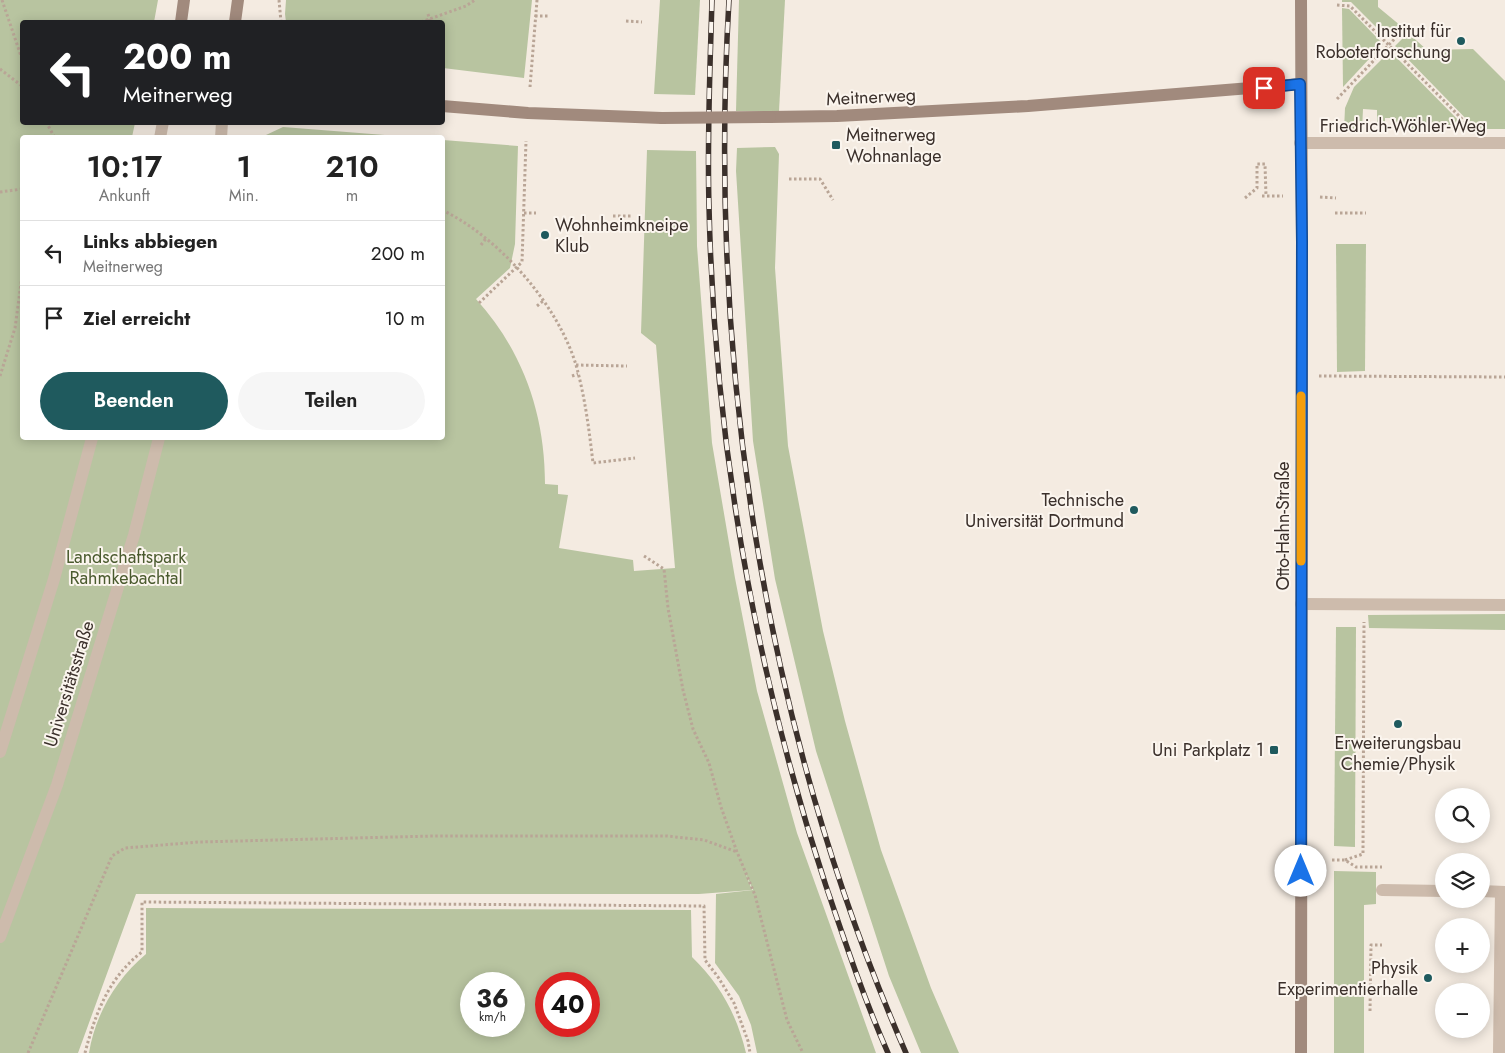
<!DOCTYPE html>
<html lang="de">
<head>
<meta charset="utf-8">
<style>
  :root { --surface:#fff; --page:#f6f6f6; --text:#222; --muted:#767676; --line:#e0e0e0; --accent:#1f5a5e }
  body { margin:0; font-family:Jost,sans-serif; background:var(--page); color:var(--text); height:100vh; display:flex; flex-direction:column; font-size:19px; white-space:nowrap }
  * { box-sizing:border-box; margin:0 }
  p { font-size:16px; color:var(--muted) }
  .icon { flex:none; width:28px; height:28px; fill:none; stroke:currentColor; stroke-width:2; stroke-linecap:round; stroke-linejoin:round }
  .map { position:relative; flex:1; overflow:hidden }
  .panel { position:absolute; left:20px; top:135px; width:425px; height:305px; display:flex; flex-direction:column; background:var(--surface); border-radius:5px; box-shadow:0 2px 12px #0003 }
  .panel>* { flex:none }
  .top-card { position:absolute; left:20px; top:20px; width:425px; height:105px; border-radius:5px; box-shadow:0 2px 12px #0003; background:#202124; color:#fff; overflow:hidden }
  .buttons { position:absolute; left:1435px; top:788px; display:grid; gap:10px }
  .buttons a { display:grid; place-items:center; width:55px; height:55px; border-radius:50%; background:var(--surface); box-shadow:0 2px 12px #0003; font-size:25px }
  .speed { position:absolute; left:460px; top:972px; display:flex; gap:10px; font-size:25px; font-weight:700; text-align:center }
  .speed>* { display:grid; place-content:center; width:65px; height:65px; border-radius:50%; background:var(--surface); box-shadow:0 2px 12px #0003; line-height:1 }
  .speed small { font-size:12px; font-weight:400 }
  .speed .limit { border:8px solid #d22; background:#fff; color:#111 }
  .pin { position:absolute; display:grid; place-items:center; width:42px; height:42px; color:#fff; margin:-21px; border-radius:10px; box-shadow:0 2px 8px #0006 }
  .me { position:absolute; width:55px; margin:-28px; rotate:0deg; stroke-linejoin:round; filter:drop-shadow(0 0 4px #0008) }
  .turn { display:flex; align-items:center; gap:18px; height:105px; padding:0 20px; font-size:22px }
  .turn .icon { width:65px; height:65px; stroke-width:2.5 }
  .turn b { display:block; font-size:35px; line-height:42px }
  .eta { display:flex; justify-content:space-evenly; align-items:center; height:85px; text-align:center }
  .eta b { font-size:30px; font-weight:600; line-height:35px }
  .cta { display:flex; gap:10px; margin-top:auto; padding:10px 20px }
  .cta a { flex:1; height:58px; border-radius:30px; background:var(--accent); color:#fff; font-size:20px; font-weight:600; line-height:58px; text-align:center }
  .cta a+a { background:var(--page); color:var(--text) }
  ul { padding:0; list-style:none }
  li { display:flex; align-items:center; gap:15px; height:65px; padding:0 20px; border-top:1px solid var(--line) }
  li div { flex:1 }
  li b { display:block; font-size:19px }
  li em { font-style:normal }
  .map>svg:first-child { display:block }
  .green { fill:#b8c4a0; fill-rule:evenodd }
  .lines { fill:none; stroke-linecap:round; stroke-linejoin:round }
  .path { stroke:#b9a596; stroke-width:3; stroke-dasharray:2.5 2.5; stroke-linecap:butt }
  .lane { stroke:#cdbbac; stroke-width:12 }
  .street { stroke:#cdbbac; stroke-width:12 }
  .secondary { stroke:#a18a7d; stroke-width:12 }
  .rail-casing { stroke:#3b302b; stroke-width:5.5 }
  .rail { stroke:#fbf5ee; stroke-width:4; stroke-dasharray:11; stroke-linecap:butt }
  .secondary-bridge { stroke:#a18a7d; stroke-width:12 }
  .route-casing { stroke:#114b97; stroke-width:12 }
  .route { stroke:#1a73e8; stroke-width:9 }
  .slow { stroke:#f59e0b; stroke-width:9 }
  .poi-dot { fill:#1f5a5e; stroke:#fbf5ee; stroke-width:2 }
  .labels { text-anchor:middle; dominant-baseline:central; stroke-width:4; stroke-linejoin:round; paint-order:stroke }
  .poi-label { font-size:18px; fill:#3b302b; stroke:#fbf5ee; text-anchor:end }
  .street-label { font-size:18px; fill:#3b302b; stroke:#fbf5ee }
  .park-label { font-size:18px; fill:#4a5a2e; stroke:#fbf5ee }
</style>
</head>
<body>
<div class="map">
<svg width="1505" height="1053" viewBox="0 0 1505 1053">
  <rect width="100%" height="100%" fill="#f4ebe1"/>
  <g class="green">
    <path d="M0 0H158L154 22H22V122L135 123 132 137 22 138V438H442L443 140 518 146 515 244 510 268 476 299C523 351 545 414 545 484L558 485V494L568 495 559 548 633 560 634 571 675 568 656 345 641 333 647 150 696 151 697 246 712 443 735 578 757 691 797 833 876 1053H757L751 1025 739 996 715 963 716 894 753 890 745 872 752 890 699 894H136L78 1053H0Z"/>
    <polygon points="286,0 532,0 524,78 443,68 442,22 286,22 285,14"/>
    <polygon points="660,0 700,0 695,95 654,94"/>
    <polygon points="739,0 785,0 779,111 736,111"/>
    <polygon points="1342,0 1378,0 1378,7 1401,26 1388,39 1351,2 1342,2"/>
    <polygon points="1342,8 1349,9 1383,44 1343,87"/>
    <polygon points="1408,33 1427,50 1473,49 1505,81 1505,129 1476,129 1395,46"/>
    <polygon points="1390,51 1467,129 1396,129 1396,118 1385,118 1385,128 1377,128 1377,110 1363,109 1362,130 1344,130 1345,108 1354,87"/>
    <polygon points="283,127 410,137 264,137 266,135"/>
    <polygon points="775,147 779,154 775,268 788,446 823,631 845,721 881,850 931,988 959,1053 921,1053 889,976 816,751 775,579 753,441 736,171 737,148"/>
    <polygon points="1336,244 1366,244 1365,371 1337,372"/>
    <polygon points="1505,614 1505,630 1369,628 1368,615"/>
    <polygon points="1336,627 1356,627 1355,847 1334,846"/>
    <polygon points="1334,871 1376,872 1376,904 1364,905 1364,1053 1334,1053"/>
    <path d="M146 908 691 910 692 957C720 984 737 1015 746 1053H89C95 1015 116 979 146 954ZM471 984H514V1026H471ZM546 984H589V1026H546Z"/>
  </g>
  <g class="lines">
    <g class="path">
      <polyline points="2,0 22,59"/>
      <polyline points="279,0 281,22"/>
      <polyline points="1337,5 1350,6 1467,124"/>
      <polyline points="428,14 430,21"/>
      <polyline points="535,16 549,16"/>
      <polyline points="626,21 642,22"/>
      <polyline points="421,22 466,6 475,0"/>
      <polyline points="0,69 22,86"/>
      <polyline points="530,87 537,0"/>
      <polyline points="1337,99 1404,29"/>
      <polyline points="46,122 55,138"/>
      <polyline points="789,179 820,179 833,200"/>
      <polyline points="0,192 22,189"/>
      <polyline points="1262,196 1283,196"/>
      <polyline points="1320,197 1336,198"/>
      <polyline points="1245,198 1257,188 1257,164 1265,164 1266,196"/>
      <path d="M442 210C499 237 558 305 576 365 585 397 589 429 593 463L635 458"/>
      <polyline points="524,213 536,213"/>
      <polyline points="1335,213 1366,213"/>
      <polyline points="613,216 632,216"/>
      <polyline points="481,245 487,237"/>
      <polyline points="479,303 522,262 526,141"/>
      <polyline points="537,306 543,301"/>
      <polyline points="576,365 627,366"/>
      <polyline points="0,376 15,328 22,276"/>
      <polyline points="572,376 578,374"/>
      <polyline points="1319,376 1505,377"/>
      <polyline points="644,556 664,569 668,608 683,690 693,729 709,763 721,807 737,852 755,895 787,1020 803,1053"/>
      <polyline points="1332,860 1345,860 1356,867 1382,867"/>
      <polyline points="1345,860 1363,854 1364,622"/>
      <polyline points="1370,1011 1371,945 1382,945"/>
      <polyline points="28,1053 112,856 125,848 199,842 433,836 667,836 704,840 737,852"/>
      <path d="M85 1053C95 1014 109 977 142 952V902L704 906 705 960 718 977 734 1003 748 1041 750 1053"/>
    </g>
    <g class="lane">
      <polyline points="1300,143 1505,143"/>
      <polyline points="1301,604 1505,605"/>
      <polyline points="1382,890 1444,891"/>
      <polyline points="1481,891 1505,892"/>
      <polyline points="1499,1053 1501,892"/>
    </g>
    <g class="street">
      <polyline points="160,138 163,122"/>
      <polyline points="221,138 222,122"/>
      <polyline points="0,752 54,579 92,438"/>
      <polyline points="0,937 57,785 134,535 159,438"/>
    </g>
    <g class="secondary">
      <polyline points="181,22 184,0"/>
      <polyline points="235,22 238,0"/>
      <polyline points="442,106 528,113 662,118"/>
      <polyline points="770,117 837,116 1028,106 1300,84"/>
      <polyline points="1301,1053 1302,242 1301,0"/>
    </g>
    <defs>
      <g id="rail">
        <path d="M712 0C710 68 707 137 709 206 714 436 754 667 826 886 845 942 864 999 888 1053"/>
        <path d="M729 0C708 357 762 724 906 1053"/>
      </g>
    </defs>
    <use href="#rail" class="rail-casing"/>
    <use href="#rail" class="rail"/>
    <polyline class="secondary-bridge" points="662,118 770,117"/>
  </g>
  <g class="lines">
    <defs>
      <polyline id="route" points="1264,88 1300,84 1302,242 1301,871"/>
    </defs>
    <use href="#route" class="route-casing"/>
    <use href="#route" class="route"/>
    <polyline class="slow" points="1301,396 1301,561"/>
  </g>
  <g class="poi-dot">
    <circle cx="1461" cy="41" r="5"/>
    <rect x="831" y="140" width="10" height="10" rx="2.5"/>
    <circle cx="545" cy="235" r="5"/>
    <circle cx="1134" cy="510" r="5"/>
    <circle cx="1398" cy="724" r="5"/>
    <rect x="1269" y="745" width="10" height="10" rx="2.5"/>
    <circle cx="1428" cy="978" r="5"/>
  </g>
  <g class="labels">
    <g class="poi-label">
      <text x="1451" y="31">Institut für<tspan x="1451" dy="21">Roboterforschung</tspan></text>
      <text x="846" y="135" text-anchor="start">Meitnerweg<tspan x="846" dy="21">Wohnanlage</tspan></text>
      <text x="555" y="225" text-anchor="start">Wohnheimkneipe<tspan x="555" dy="21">Klub</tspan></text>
      <text x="1124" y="500">Technische<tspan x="1124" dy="21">Universität Dortmund</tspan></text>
      <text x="1398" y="743" text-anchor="middle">Erweiterungsbau<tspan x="1398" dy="21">Chemie/Physik</tspan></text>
      <text x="1264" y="750">Uni Parkplatz 1</text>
      <text x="1418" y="968">Physik<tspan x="1418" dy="21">Experimentierhalle</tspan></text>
    </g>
    <g class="street-label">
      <text transform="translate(871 97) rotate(-3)">Meitnerweg</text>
      <text x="1403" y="126">Friedrich-Wöhler-Weg</text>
      <text transform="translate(1283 526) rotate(-90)">Otto-Hahn-Straße</text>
      <text transform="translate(69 684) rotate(-73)">Universitätsstraße</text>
    </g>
    <g class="park-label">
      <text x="126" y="557">Landschaftspark<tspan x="126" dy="21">Rahmkebachtal</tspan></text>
    </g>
  </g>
</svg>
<div class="buttons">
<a><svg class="icon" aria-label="search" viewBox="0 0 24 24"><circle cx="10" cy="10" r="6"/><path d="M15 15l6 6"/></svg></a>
<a><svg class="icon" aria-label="layers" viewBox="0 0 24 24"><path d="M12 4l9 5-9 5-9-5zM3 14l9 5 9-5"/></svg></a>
<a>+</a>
<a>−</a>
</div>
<div class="speed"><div>36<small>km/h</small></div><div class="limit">40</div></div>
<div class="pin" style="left:1264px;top:88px;background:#d93025"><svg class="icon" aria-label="arrive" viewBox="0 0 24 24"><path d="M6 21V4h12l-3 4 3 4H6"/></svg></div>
<svg class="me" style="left:1301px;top:871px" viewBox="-20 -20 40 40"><circle r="19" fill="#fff"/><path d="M0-13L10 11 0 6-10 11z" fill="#1a73e8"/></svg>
<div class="top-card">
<div class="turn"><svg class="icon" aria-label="left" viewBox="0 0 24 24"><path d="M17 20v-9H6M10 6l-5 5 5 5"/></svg><div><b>200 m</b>Meitnerweg</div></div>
</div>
<section class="panel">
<div class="eta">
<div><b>10:17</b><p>Ankunft</p></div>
<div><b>1</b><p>Min.</p></div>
<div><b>210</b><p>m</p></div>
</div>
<ul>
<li><svg class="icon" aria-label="left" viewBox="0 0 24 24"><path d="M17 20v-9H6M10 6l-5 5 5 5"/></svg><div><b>Links abbiegen</b><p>Meitnerweg</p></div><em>200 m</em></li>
<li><svg class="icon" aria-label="arrive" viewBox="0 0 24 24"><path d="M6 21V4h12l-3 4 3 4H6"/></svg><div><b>Ziel erreicht</b></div><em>10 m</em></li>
</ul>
<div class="cta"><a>Beenden</a><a>Teilen</a></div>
</section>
</div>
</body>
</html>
